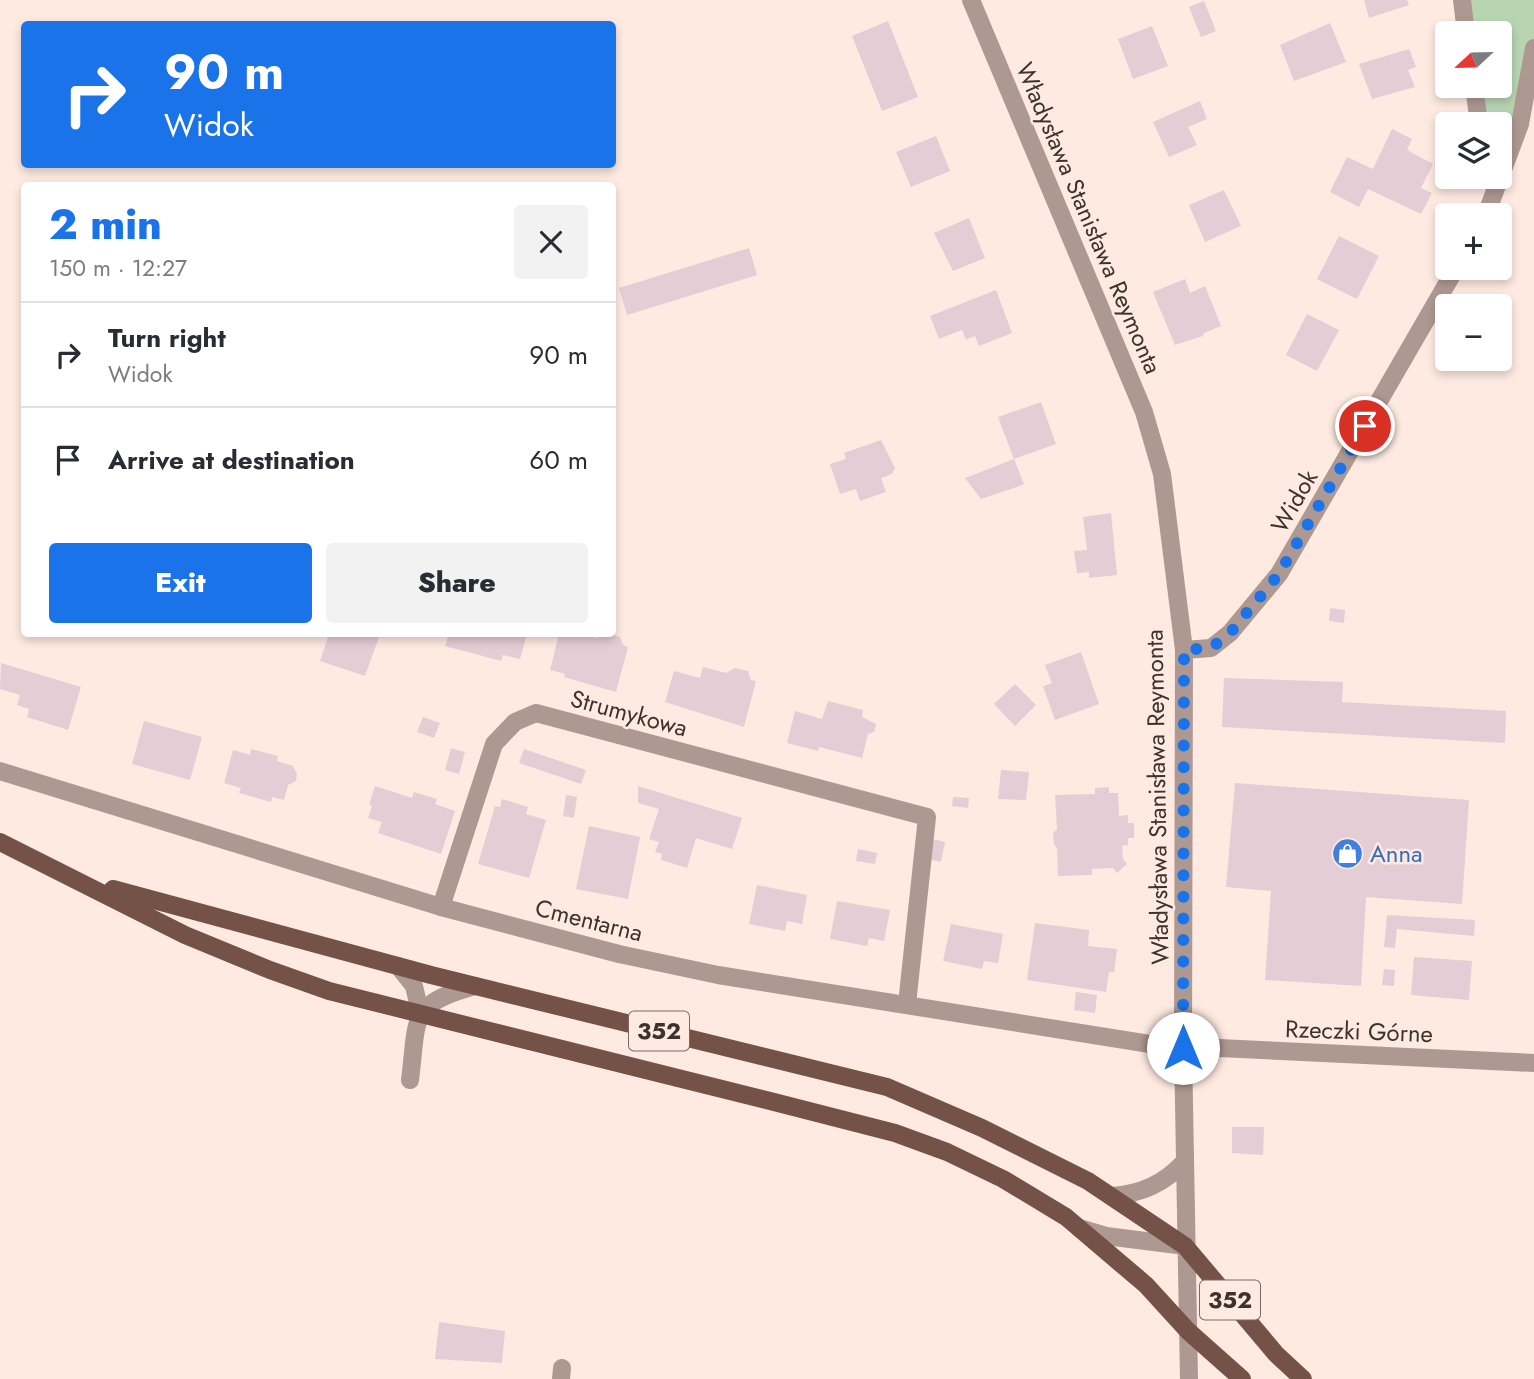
<!DOCTYPE html>
<html lang="en">
<head>
<meta charset="utf-8">
<style>
  :root { --surface:#fff; --page:#f2f2f3; --text:#2b2b33; --muted:#7c7c81; --line:#e1e1e2; --accent:#1a73e8 }
  body { margin:0; font-family:Jost,sans-serif; background:var(--page); color:var(--text); height:100vh; display:flex; flex-direction:column; font-size:26px; white-space:nowrap }
  * { box-sizing:border-box; margin:0 }
  p { font-size:23px; color:var(--muted) }
  .icon { flex:none; width:38px; height:38px; fill:none; stroke:currentColor; stroke-width:2; stroke-linecap:round; stroke-linejoin:round }
  .map { position:relative; flex:1; overflow:hidden }
  .sheet { position:absolute; left:21px; top:182px; width:595px; height:455px; display:flex; flex-direction:column; background:var(--surface); border-radius:7px; box-shadow:0 4px 10px #0003 }
  .sheet>* { flex:none }
  .banner { position:absolute; left:21px; top:21px; width:595px; height:147px; border-radius:7px; box-shadow:0 4px 10px #0003; background:#1a73e8; color:#fff; overflow:hidden }
  .needle { width:46px; rotate:248deg }
  .controls { position:absolute; left:1435px; top:21px; display:grid; gap:14px }
  .controls a { display:grid; place-items:center; width:77px; height:77px; border-radius:7px; background:var(--surface); box-shadow:0 4px 10px #0003; font-size:35px }
  .pin { position:absolute; display:grid; place-items:center; width:60px; height:60px; color:#fff; margin:-30px; border:4px solid #fff; border-radius:50%; box-shadow:0 2px 7px #0007 }
  .me { position:absolute; width:77px; margin:-38px; rotate:0deg; stroke-linejoin:round; filter:drop-shadow(0 0 5px #0008) }
  .turn { display:flex; align-items:center; gap:24px; height:147px; padding:0 28px; font-size:32px }
  .turn .icon { width:91px; height:91px; stroke-width:2.5 }
  .turn b { display:block; font-size:49px; line-height:60px }
  .round { display:grid; place-items:center; flex:none; width:74px; height:74px; border-radius:7px; background:var(--page) }
  .overview { display:flex; align-items:center; justify-content:space-between; height:119px; padding:0 28px }
  h1 { font-size:42px; font-weight:800; line-height:52px; color:var(--accent) }
  .button { display:flex; gap:14px; margin-top:auto; padding:14px 28px }
  .button a { flex:1; height:80px; border-radius:7px; background:var(--accent); color:#fff; font-size:28px; font-weight:800; line-height:80px; text-align:center }
  .button a+a { background:var(--page); color:var(--text) }
  ul { padding:0; list-style:none }
  li { display:flex; align-items:center; gap:21px; height:105px; padding:0 28px; border-top:2px solid var(--line) }
  li div { flex:1 }
  li b { display:block; font-size:26px }
  li em { font-style:normal }
  .map>svg:first-child { display:block }
  .green { fill:#b8d5b2 }
  .building { fill:#e5cdd6 }
  .lines { fill:none; stroke-linecap:round; stroke-linejoin:round }
  .minor { stroke:#ae9992; stroke-width:18 }
  .major { stroke:#755247; stroke-width:18 }
  .route { stroke:#1a73e8; stroke-width:12; stroke-dasharray:0 21.6 }
  .labels { text-anchor:middle; dominant-baseline:central; stroke-width:5; stroke-linejoin:round; paint-order:stroke }
  .shield { fill:#feeae1; stroke:#766a64; stroke-width:2 }
  .shield-label { font-size:23px; font-weight:bold; fill:#3c332f }
  .street-label { font-size:24px; fill:#3c332f; stroke:#feeae1 }
  .shop-label { font-size:24px; fill:#366cbe; stroke:#feeae1; text-anchor:start }
</style>
</head>
<body>
<div class="map">
<svg width="1534" height="1379" viewBox="0 0 1534 1379">
  <rect width="100%" height="100%" fill="#feeae1"/>
  <polygon class="green" points="1462,0 1534,0 1534,47 1500,164 1500,124 1479,124 1474,86 1500,86 1500,33 1466,33"/>
  <g class="building">
    <polygon points="1364,0 1407,0 1409,5 1369,18"/>
    <polygon points="1204,1 1216,31 1201,37 1189,7"/>
    <polygon points="888,21 918,97 882,111 852,36"/>
    <polygon points="1330,23 1346,62 1294,81 1280,45"/>
    <polygon points="1152,26 1168,66 1133,79 1118,39"/>
    <polygon points="1409,49 1416,67 1408,70 1415,87 1372,99 1359,64"/>
    <polygon points="1200,101 1207,119 1188,127 1197,145 1169,157 1153,122"/>
    <polygon points="1392,129 1412,139 1407,150 1433,164 1421,188 1432,193 1421,214 1368,189 1359,207 1330,192 1347,157 1373,169"/>
    <polygon points="936,136 950,171 911,187 896,152"/>
    <polygon points="1224,190 1241,226 1205,242 1189,205"/>
    <polygon points="969,218 985,258 953,271 934,233"/>
    <polygon points="1339,236 1379,256 1357,299 1317,279"/>
    <polygon points="749,248 757,275 627,315 619,288"/>
    <polygon points="1185,279 1190,293 1205,286 1221,326 1204,333 1203,336 1175,345 1153,292"/>
    <polygon points="996,290 1012,333 979,346 975,336 966,340 962,330 939,339 930,316"/>
    <polygon points="1307,314 1339,330 1317,371 1286,355"/>
    <polygon points="1041,402 1056,444 1014,459 998,417"/>
    <polygon points="881,440 895,468 892,474 881,478 886,492 860,501 856,489 840,494 830,464 846,459 844,453"/>
    <polygon points="1014,459 1024,484 1014,488 981,499 965,478"/>
    <polygon points="1111,513 1117,575 1089,578 1089,572 1077,573 1074,551 1087,550 1083,517"/>
    <polygon points="1330,608 1345,610 1344,623 1329,621"/>
    <polygon points="329,634 380,634 365,676 320,661"/>
    <polygon points="449,634 527,634 520,659 503,655 501,661 445,646"/>
    <polygon points="559,634 581,634 597,638 608,634 620,637 623,645 628,647 616,692 564,677 565,674 550,670"/>
    <polygon points="1081,652 1099,704 1055,720 1043,686 1052,683 1045,665"/>
    <polygon points="1,663 81,687 68,730 27,717 29,709 17,705 20,695 0,689"/>
    <polygon points="703,667 726,673 735,668 748,671 751,680 756,681 744,727 665,702 674,671 700,678"/>
    <polygon points="1224,678 1343,682 1342,702 1506,711 1505,743 1222,727"/>
    <polygon points="1015,684 1036,705 1015,726 994,704"/>
    <polygon points="828,701 863,710 862,717 876,724 874,732 868,734 862,758 819,747 818,751 787,743 795,711 822,719"/>
    <polygon points="423,717 440,723 434,738 417,732"/>
    <polygon points="144,721 202,737 190,780 132,764"/>
    <polygon points="451,748 465,752 459,774 445,770"/>
    <polygon points="251,749 278,756 277,761 293,766 297,774 296,781 288,785 284,800 272,797 271,802 239,793 241,788 224,783 233,750 250,755"/>
    <polygon points="524,749 586,770 581,784 519,763"/>
    <polygon points="1001,770 1029,772 1026,800 998,799"/>
    <polygon points="1235,783 1469,800 1462,904 1366,897 1361,986 1265,980 1271,891 1226,887"/>
    <polygon points="375,786 412,798 414,792 437,799 435,804 455,811 441,854 378,833 382,822 368,818 372,806 369,804"/>
    <polygon points="638,786 742,818 732,849 696,838 687,868 661,860 662,854 655,852 659,842 649,839 659,809 638,803"/>
    <polygon points="1109,787 1109,793 1118,793 1119,816 1128,815 1128,823 1134,823 1134,838 1128,838 1128,845 1122,846 1123,859 1127,864 1117,873 1113,868 1092,869 1092,875 1058,876 1057,849 1054,844 1053,833 1057,829 1055,795 1095,794 1095,788"/>
    <polygon points="566,795 577,797 574,818 563,816"/>
    <polygon points="953,797 969,798 968,808 952,806"/>
    <polygon points="502,799 528,807 526,814 546,820 529,878 478,864 495,806 500,807"/>
    <polygon points="589,826 640,837 628,899 576,889"/>
    <polygon points="932,839 945,842 941,862 928,859"/>
    <polygon points="858,849 877,853 875,864 856,861"/>
    <polygon points="757,885 807,895 802,924 787,921 785,931 749,924"/>
    <polygon points="837,901 890,910 884,941 869,938 867,946 830,939"/>
    <polygon points="1387,915 1475,920 1474,936 1397,929 1395,948 1384,947"/>
    <polygon points="1035,923 1089,930 1088,946 1117,949 1114,972 1109,972 1106,992 1027,980"/>
    <polygon points="951,924 1003,934 998,963 984,961 982,969 943,961"/>
    <polygon points="1414,957 1472,961 1469,1000 1411,995"/>
    <polygon points="1384,969 1395,970 1394,986 1382,985"/>
    <polygon points="1076,992 1097,995 1095,1013 1074,1010"/>
    <polygon points="1232,1127 1264,1127 1263,1155 1232,1153"/>
    <polygon points="439,1322 505,1331 502,1363 435,1359"/>
  </g>
  <g class="lines">
    <g class="minor">
      <polyline points="971,0 1144,412 1162,474 1184,650 1183,1048 1189,1379"/>
      <polyline points="1462,0 1466,33"/>
      <polyline points="1474,86 1479,124"/>
      <polyline points="1486,215 1520,124 1534,48"/>
      <polyline points="1184,650 1211,648 1230,633 1279,574 1456,268"/>
      <polyline points="0,771 441,907 619,954 718,975 1156,1045 1534,1063"/>
      <polyline points="441,907 494,744 515,722 536,713 927,817 907,1004"/>
      <polyline points="398,966 414,986 421,1016"/>
      <path d="M410 1080C418 1018 408 1004 475 986"/>
      <path d="M1111 1196C1141 1194 1164 1184 1185 1161"/>
      <polyline points="1079,1228 1106,1236 1185,1246"/>
      <polyline points="561,1379 562,1368"/>
    </g>
    <g class="major">
      <polyline points="0,842 185,935 270,970 329,991 774,1102 895,1133 947,1152 1003,1179 1066,1217 1146,1285 1188,1331 1242,1379"/>
      <polyline points="113,889 431,975 887,1087 982,1128 1088,1181 1185,1246 1276,1354 1303,1379"/>
    </g>
  </g>
  <g class="lines">
    <polyline class="route" points="1183,1048 1184,650 1211,648 1230,633 1279,574 1365,426"/>
  </g>
  <defs>
    <symbol id="shop-disc" viewBox="-11 -11 22 22"><circle r="9.5" fill="#3f7fe0" stroke="#feeae1"/><path d="M-5-2.5h2.3a2.7 3.5 0 0 1 5.4 0H5L5.5 6h-11ZM-1.5-2.5h3a1.5 2.3 0 0 0-3 0Z" fill="#fff"/></symbol>
  </defs>
  <g fill-rule="evenodd">
    <use href="#shop-disc" x="1330" y="836" width="35" height="35"/>
  </g>
  <g class="labels">
    <g class="shield">
      <rect x="629" y="1011.5" width="60" height="39" rx="5"/>
      <rect x="1200" y="1280.5" width="60" height="39" rx="5"/>
    </g>
    <g class="shield-label">
      <text x="659" y="1031">352</text>
      <text x="1230" y="1300">352</text>
    </g>
    <g class="street-label">
      <text transform="translate(1089 218) rotate(67)">Władysława Stanisława Reymonta</text>
      <text transform="translate(1294 501) rotate(-60)">Widok</text>
      <text transform="translate(629 713) rotate(15)">Strumykowa</text>
      <text transform="translate(1157 797) rotate(-91)">Władysława Stanisława Reymonta</text>
      <text transform="translate(589 920) rotate(14)">Cmentarna</text>
      <text transform="translate(1359 1031) rotate(2)">Rzeczki Górne</text>
    </g>
    <g class="shop-label">
      <text x="1370" y="853">Anna</text>
    </g>
  </g>
</svg>
<div class="controls">
<a><svg class="needle" viewBox="-14 -14 28 28"><path d="M0-13l5 13h-10z" fill="#e53935"/><path d="M0 13l5-13h-10z" fill="#7c7c81"/></svg></a>
<a><svg class="icon" aria-label="layers" viewBox="0 0 24 24"><path d="M12 4l9 5-9 5-9-5zM3 14l9 5 9-5"/></svg></a>
<a>+</a>
<a>−</a>
</div>
<div class="pin" style="left:1365px;top:426px;background:#d93025"><svg class="icon" aria-label="arrive" viewBox="0 0 24 24"><path d="M6 21V4h12l-3 4 3 4H6"/></svg></div>
<svg class="me" style="left:1183px;top:1048px" viewBox="-20 -20 40 40"><circle r="19" fill="#fff"/><path d="M0-13L10 11 0 6-10 11z" fill="#1a73e8"/></svg>
<div class="banner">
<div class="turn"><svg class="icon" aria-label="right" viewBox="0 0 24 24"><path d="M7 20v-9h11M14 6l5 5-5 5"/></svg><div><b>90 m</b>Widok</div></div>
</div>
<section class="sheet">
<div class="overview"><div><h1>2 min</h1><p>150 m · 12:27</p></div><a class="round"><svg class="icon" aria-label="close" viewBox="0 0 24 24"><path d="M6 6l12 12M18 6L6 18"/></svg></a></div>
<ul>
<li><svg class="icon" aria-label="right" viewBox="0 0 24 24"><path d="M7 20v-9h11M14 6l5 5-5 5"/></svg><div><b>Turn right</b><p>Widok</p></div><em>90 m</em></li>
<li><svg class="icon" aria-label="arrive" viewBox="0 0 24 24"><path d="M6 21V4h12l-3 4 3 4H6"/></svg><div><b>Arrive at destination</b></div><em>60 m</em></li>
</ul>
<div class="button"><a>Exit</a><a>Share</a></div>
</section>
</div>
</body>
</html>
